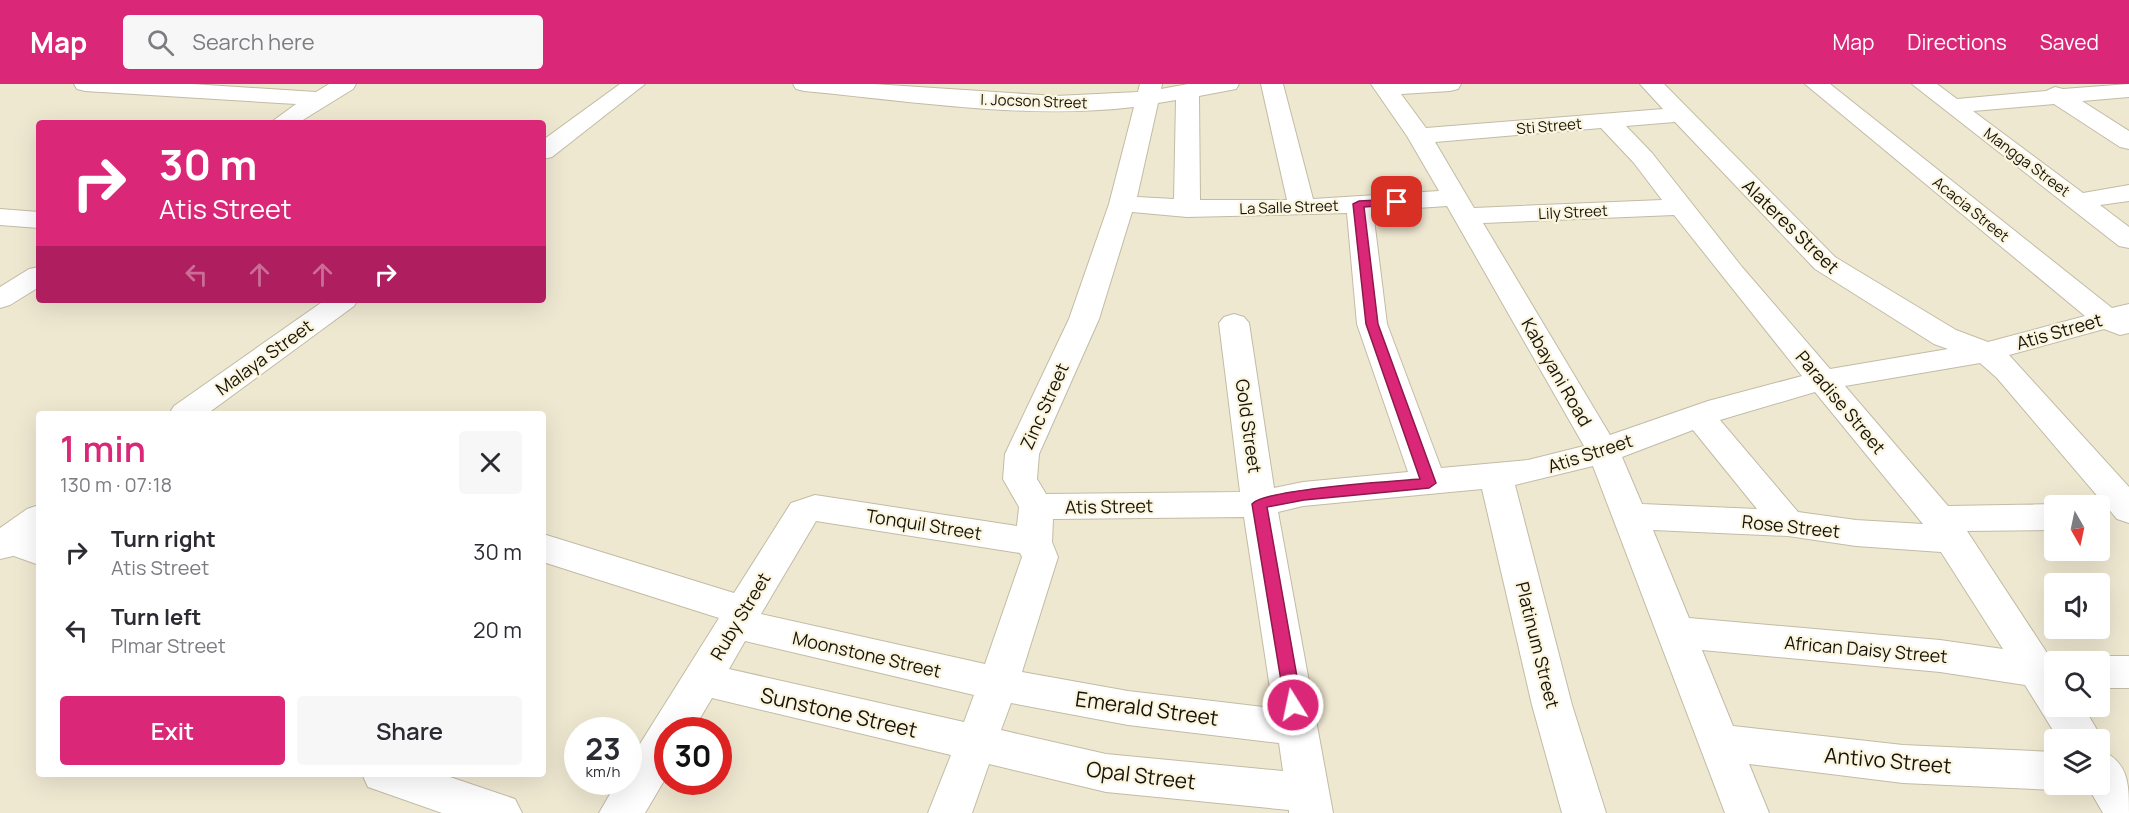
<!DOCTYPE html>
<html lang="en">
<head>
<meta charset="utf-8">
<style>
  :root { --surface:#fff; --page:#f7f7f7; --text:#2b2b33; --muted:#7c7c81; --accent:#db2777 }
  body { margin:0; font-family:Manrope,sans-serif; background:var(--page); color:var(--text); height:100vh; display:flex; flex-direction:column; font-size:22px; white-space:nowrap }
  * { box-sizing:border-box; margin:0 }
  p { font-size:20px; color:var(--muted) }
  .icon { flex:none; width:33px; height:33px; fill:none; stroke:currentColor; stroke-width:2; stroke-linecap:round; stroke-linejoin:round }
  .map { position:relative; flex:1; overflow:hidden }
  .details { position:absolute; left:36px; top:327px; width:510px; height:366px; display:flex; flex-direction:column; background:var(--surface); border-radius:6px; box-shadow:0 6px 24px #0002 }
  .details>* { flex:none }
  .top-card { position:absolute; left:36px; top:36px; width:510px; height:183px; border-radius:6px; box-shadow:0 6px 24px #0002; background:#db2777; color:#fff; overflow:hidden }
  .needle { width:39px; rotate:171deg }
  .tools { position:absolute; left:2044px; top:411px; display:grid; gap:12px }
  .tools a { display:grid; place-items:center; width:66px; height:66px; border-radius:6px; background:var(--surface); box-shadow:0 6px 24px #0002; font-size:30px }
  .speed { position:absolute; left:564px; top:633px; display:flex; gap:12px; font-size:30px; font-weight:700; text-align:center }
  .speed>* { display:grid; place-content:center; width:78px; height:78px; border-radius:50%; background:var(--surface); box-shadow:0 6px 24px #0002; line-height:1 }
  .speed small { font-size:15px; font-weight:400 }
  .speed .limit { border:9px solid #d22; background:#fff; color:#111 }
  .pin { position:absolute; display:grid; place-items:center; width:51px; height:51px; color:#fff; margin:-26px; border-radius:12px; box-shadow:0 3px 9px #0006 }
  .me { position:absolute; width:66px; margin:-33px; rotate:350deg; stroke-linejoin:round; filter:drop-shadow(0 0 4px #0008) }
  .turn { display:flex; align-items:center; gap:21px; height:126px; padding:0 24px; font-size:27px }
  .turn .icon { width:78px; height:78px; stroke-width:2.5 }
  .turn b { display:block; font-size:42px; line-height:51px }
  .lanes { display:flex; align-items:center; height:57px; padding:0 24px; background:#0003; justify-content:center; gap:30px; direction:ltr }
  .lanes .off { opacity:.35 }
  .round { display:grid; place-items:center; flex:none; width:63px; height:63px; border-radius:6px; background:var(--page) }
  .overview { display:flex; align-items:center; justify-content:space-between; height:102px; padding:0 24px }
  h1 { font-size:36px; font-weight:600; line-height:45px; color:var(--accent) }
  .action { display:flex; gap:12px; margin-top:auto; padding:12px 24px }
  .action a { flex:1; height:69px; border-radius:6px; background:var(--accent); color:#fff; font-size:24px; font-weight:600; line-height:69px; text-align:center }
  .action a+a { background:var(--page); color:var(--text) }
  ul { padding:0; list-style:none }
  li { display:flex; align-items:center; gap:18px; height:78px; padding:0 24px }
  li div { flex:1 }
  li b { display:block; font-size:22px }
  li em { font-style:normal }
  header { display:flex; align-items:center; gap:36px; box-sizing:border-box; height:84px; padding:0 30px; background:var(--accent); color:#fff }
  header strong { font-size:28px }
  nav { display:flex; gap:33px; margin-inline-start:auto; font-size:21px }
  .search { width:420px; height:54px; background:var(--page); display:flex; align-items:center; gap:15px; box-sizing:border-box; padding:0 21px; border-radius:6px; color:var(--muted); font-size:22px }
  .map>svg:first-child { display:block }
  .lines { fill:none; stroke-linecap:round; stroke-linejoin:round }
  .street-casing { stroke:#c2bba5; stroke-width:2 }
  .secondary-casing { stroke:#c2bba5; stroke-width:2 }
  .street { fill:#fff; fill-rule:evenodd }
  .secondary { fill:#fff; fill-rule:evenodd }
  .route { fill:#db2777; stroke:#8e194d; stroke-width:1.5 }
  .labels { text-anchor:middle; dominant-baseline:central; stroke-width:4.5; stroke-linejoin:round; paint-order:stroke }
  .far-street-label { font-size:15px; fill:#15130b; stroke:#fcf5de }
  .street-label { font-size:18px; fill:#15130b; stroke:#fcf5de }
  .near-street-label { font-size:21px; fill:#15130b; stroke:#fcf5de }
</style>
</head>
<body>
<header>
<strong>Map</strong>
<div class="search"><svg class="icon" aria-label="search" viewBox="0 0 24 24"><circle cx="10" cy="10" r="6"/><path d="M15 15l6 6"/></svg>Search here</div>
<nav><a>Map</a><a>Directions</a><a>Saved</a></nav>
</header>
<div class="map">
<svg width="2129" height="729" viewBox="0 0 2129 729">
  <rect width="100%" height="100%" fill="#efe8d1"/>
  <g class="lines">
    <defs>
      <g id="street">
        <polygon points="74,0 192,0 316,8 329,0 356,0 353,5 298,39 270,39 296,20 85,7 77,5"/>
        <path d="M793 0H873L1056 12 1138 8 1140 0H1162L1161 5 1188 0H1239L1236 5 1199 12 1200 116H1287L1261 0H1283L1313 115 1439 107 1407 52 1371 0H1461L1458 5 1450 7 1401 10 1426 44 1663 25 1640 0H1664L1835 173 1956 246 1988 258 2085 232 1805 0H1830L2112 224 2129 220V249L2120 251 2104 245 2009 271 2129 403V439L2117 435 1997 294 1980 279 1845 302 1948 422 2055 420 2059 422H2055V446L1967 447 2049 572 2064 576 2055 578V622H2083L2103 656 2100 662V656H2059L2025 601 1940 588 1702 566 1733 642 1903 661 2055 668V700H2069L2055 706 1903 699 1749 680 1769 729H1725L1593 382 1515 401 1572 621 1606 729H1562L1532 621 1482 405 1303 422 1278 428 1333 729H1289V726L1106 708 989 680 972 729H928L951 671 712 614 693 646H668V690L645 729H599L617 698H628V679L719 534 543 478V450L734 509 791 419 815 411 1017 442 1019 423 1003 395 1005 370 1069 235 1109 120 1134 23C1025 36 912 17 804 7L796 5ZM1176 16 1174 115 1137 113 1158 19ZM1675 38 1815 185 1934 260 1948 265 1830 285 1742 183 1652 69 1626 42ZM1601 44 1634 79 1662 116 1474 124 1435 58ZM1447 122 1584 362 1528 376 1441 384 1387 240 1373 127ZM1132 128 1187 133 1347 129 1357 240 1408 388 1303 398 1274 404 1249 239 1244 233 1234 230 1224 233 1219 239 1240 408 1046 410 1037 395 1039 370 1099 235ZM1674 131 1802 292 1708 317 1610 351 1483 139ZM1815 308 1923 440 1856 436 1798 428 1720 336ZM1693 346 1757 425 1642 420 1622 373ZM1244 433 1273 624 1128 607 1022 588 1058 473 1052 458 1053 435ZM816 437 1020 469 1022 473 985 580 761 530ZM1653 446 1788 452 1856 462 1941 468 2003 565 1940 556 1689 534ZM745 557 974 611 964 638 729 585ZM1011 619 1128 641 1279 659 1283 687 1106 670 1001 646Z"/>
        <polygon points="1912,0 1937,0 1957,15 2046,7 2055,3 2063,5 2129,0 2129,13 2082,17 2129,47 2129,65 2120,63 2054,20 1973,27 2083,109 2129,101 2129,117 2100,121 2129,143 2129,164 2119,162"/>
        <polygon points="0,125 39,128 39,144 0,141"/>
        <polygon points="39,183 39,203 10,221 0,224 0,203 29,185"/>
        <polygon points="9,443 39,453 39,481 0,467 0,445"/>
        <polygon points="2100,572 2129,572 2129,604 2100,604 2100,578 2086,578"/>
        <path d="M2100 666C2129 678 2129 700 2129 729H2103L2086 700H2100Z"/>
        <polygon points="362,690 441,690 515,715 522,729 442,729 368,703"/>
      </g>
      <g id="secondary">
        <polygon points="620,0 645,0 552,73 543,75 543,56"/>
        <polygon points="325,216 358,216 354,222 207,330 169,330 174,322"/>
        <polygon points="39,421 39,452 13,472 0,475 0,444 27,425"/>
      </g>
    </defs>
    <use href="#street" class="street-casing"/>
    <use href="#secondary" class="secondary-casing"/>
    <use href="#street" class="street"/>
    <use href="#secondary" class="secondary"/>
  </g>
  <path class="route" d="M1397 115H1401V120L1364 123 1378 240 1436 399 1429 404 1304 416 1267 423 1302 621 1299 626H1288L1285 621 1252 420C1262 405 1396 397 1420 395L1366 240 1353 120 1359 117Z"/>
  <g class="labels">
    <g class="far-street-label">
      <text transform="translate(1034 17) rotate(2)">I. Jocson Street</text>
      <text transform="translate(1549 42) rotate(-5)">Sti Street</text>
      <text transform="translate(2027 78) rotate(37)">Mangga Street</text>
      <text transform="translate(1289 123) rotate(-2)">La Salle Street</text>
      <text transform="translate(1971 125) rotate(39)">Acacia Street</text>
      <text transform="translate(1573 128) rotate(-3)">Lily Street</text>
    </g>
    <g class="street-label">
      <text transform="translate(1791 142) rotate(44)">Alateres Street</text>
      <text transform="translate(2059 247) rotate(-16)">Atis Street</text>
      <text transform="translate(264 273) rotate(-36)">Malaya Street</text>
      <text transform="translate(1557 288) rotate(60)">Kabayani Road</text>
      <text transform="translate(1841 318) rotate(50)">Paradise Street</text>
      <text transform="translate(1044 322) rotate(-66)">Zinc Street</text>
      <text transform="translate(1249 342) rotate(82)">Gold Street</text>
      <text transform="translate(1590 369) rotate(-18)">Atis Street</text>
      <text transform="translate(1109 422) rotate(-1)">Atis Street</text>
      <text transform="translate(924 440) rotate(9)">Tonquil Street</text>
      <text transform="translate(1791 442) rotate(6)">Rose Street</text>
      <text transform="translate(740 532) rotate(-59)">Ruby Street</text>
      <text transform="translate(1538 561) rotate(76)">Platinum Street</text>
      <text transform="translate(1866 565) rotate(5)">African Daisy Street</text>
      <text transform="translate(867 570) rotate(13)">Moonstone Street</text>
    </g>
    <g class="near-street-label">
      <text transform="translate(1147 624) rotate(8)">Emerald Street</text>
      <text transform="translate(839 628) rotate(13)">Sunstone Street</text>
      <text transform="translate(1888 676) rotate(5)">Antivo Street</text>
      <text transform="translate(1141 691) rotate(7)">Opal Street</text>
    </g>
  </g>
</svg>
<div class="tools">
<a><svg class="needle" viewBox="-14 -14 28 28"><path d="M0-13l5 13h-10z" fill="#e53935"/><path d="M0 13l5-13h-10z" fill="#7c7c81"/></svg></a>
<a><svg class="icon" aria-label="sound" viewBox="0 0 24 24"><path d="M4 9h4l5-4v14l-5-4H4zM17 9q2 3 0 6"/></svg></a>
<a><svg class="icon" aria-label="search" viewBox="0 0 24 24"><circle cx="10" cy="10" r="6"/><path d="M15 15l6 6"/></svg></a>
<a><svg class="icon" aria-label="layers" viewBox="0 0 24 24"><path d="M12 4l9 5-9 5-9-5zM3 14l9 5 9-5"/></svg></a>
</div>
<div class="speed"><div>23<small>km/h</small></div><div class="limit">30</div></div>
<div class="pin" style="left:1397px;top:118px;background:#d93025"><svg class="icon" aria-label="arrive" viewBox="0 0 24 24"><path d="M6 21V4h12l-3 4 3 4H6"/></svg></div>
<svg class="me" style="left:1293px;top:621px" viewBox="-20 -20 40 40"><circle r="17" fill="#db2777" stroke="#fff" stroke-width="3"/><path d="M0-11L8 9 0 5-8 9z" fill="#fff"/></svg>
<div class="top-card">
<div class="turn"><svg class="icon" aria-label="right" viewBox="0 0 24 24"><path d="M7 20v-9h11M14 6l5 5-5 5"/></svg><div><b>30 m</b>Atis Street</div></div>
<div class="lanes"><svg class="icon off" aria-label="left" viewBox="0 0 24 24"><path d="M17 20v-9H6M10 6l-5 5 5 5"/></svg><svg class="icon off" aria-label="ahead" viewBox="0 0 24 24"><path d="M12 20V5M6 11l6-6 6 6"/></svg><svg class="icon off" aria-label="ahead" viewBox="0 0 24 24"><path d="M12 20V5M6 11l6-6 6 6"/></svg><svg class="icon" aria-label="right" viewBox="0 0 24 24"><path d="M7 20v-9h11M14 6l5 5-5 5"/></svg></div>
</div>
<section class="details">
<div class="overview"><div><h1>1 min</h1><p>130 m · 07:18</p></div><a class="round"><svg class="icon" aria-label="close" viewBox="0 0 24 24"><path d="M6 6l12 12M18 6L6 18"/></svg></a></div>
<ul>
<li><svg class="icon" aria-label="right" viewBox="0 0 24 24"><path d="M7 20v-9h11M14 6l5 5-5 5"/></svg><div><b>Turn right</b><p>Atis Street</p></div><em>30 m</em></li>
<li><svg class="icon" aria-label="left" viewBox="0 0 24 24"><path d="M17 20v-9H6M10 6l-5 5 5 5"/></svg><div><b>Turn left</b><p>Plmar Street</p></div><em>20 m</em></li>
</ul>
<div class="action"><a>Exit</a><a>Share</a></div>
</section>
</div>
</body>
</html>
